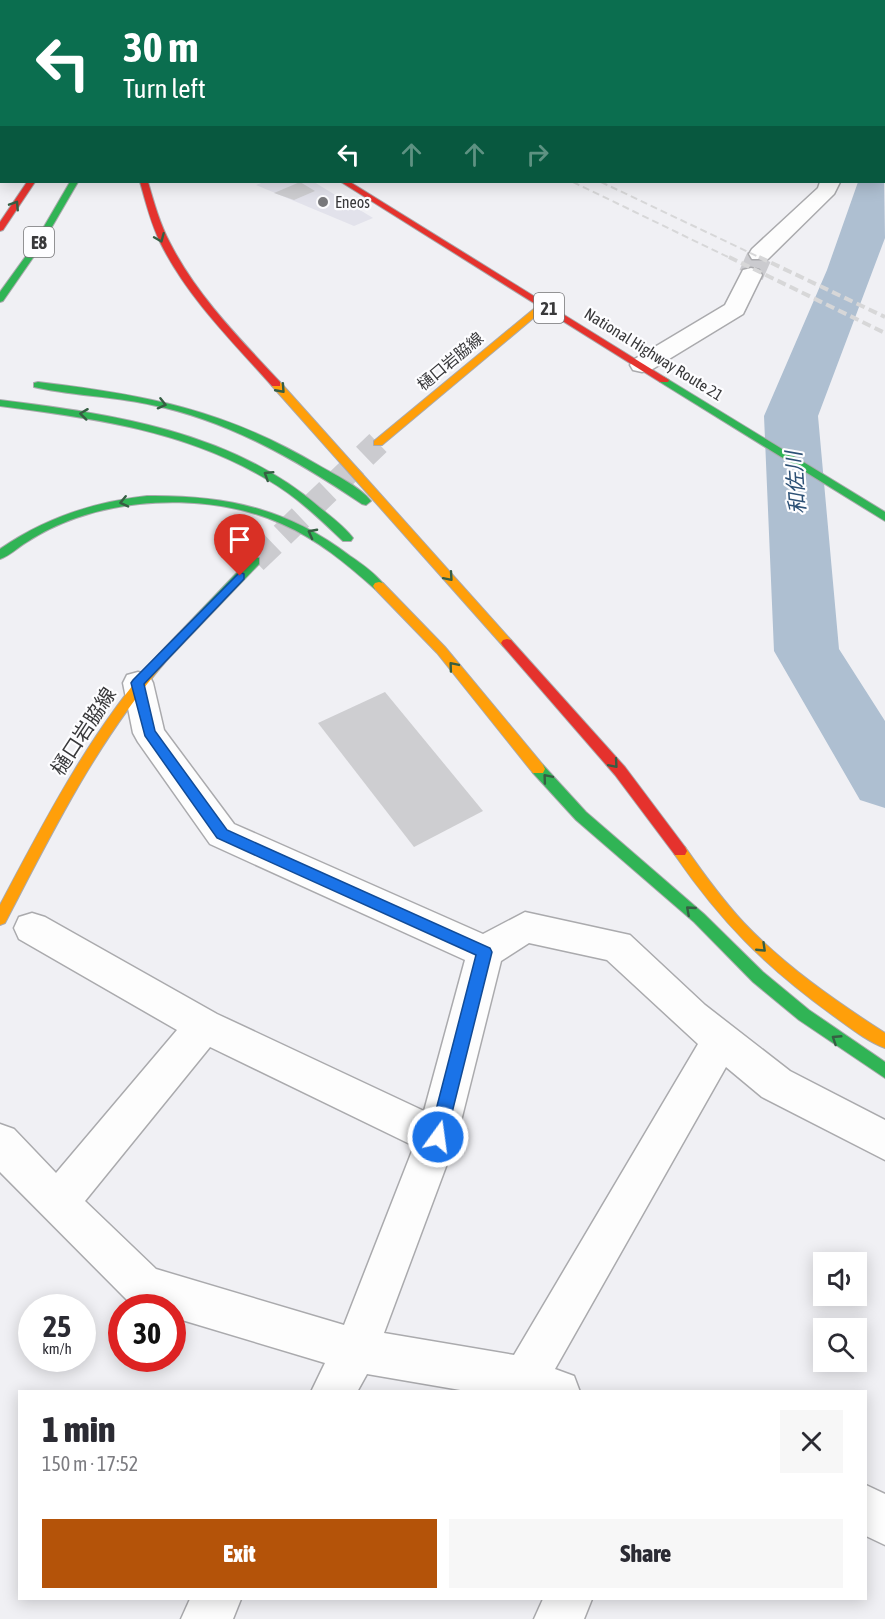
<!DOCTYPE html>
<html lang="en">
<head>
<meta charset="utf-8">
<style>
  :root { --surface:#fff; --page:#f7f7f7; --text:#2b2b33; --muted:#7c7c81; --accent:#b45309 }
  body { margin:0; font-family:"Asap Condensed","Noto Sans JP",sans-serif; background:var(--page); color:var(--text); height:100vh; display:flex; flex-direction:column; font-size:22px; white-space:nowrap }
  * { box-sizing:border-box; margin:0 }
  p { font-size:20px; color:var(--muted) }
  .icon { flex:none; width:33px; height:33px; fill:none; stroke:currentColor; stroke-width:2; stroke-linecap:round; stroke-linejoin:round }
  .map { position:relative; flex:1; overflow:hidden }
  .drawer { position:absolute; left:18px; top:1390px; width:849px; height:210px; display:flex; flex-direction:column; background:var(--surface); border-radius:0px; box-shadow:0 3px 15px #0003 }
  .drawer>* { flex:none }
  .top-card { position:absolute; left:0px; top:0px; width:885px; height:183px; box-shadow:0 3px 15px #0003; background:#0b6e4f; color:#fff; overflow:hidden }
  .fabs { position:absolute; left:813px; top:1252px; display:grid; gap:12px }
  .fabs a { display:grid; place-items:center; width:54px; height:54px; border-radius:0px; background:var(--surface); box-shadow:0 3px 15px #0003; font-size:30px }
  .speed { position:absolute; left:18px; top:1294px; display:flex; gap:12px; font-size:30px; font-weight:700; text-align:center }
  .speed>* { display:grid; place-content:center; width:78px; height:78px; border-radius:50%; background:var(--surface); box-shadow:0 3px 15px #0003; line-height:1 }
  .speed small { font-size:15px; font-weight:400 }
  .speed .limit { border:9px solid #d22; background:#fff; color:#111 }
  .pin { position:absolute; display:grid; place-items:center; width:51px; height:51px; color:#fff; margin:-62px -26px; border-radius:50% 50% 50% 0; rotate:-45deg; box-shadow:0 0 6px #0007 }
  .pin .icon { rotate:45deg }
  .me { position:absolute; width:66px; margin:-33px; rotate:14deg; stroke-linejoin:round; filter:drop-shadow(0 0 4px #0008) }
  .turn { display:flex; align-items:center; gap:21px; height:126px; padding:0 24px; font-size:27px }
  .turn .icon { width:78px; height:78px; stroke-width:2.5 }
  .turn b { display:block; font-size:42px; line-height:51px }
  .lanes { display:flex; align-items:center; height:57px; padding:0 24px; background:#0003; justify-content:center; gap:30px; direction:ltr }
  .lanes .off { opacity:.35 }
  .round { display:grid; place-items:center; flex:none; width:63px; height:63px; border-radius:0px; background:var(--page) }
  .overview { display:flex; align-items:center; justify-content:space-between; height:102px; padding:0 24px }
  h1 { font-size:36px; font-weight:800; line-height:45px }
  .primary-button { display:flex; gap:12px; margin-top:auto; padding:12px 24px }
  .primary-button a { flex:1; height:69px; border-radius:0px; background:var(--accent); color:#fff; font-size:24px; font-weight:800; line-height:69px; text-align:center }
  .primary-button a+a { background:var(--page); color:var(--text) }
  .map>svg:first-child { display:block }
  .built { fill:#e2e2eb }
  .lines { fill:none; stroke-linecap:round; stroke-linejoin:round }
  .river { fill:#aebfd1; fill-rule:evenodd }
  .building { fill:#ceced1 }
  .street-tunnel-far1 { stroke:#cbcbcf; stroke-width:20; stroke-dasharray:20 10; stroke-linecap:butt }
  .street-tunnel { stroke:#cbcbcf; stroke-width:25; stroke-dasharray:25 13; stroke-linecap:butt }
  .secondary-tunnel { stroke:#cbcbcf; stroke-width:25; stroke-dasharray:25 13; stroke-linecap:butt }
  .street-casing { stroke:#aaaaad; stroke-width:3 }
  .fast-casing { stroke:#aaaaad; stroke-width:2 }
  .slow-casing { stroke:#aaaaad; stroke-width:2 }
  .jam-casing { stroke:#aaaaad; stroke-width:2 }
  .path { stroke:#d1d1d2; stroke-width:2; stroke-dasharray:2 1.5; stroke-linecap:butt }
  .street { fill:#fdfdfd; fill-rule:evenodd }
  .fast { fill:#30b455; fill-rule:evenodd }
  .slow { fill:#ff9f0a; fill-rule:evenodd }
  .jam { fill:#e5322d; fill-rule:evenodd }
  .rail-far1 { stroke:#d7d7d8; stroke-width:2; stroke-dasharray:7 4; stroke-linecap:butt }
  .rail { stroke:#d7d7d8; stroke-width:4; stroke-dasharray:9 4.5; stroke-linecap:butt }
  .oneway { stroke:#365e43 }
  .route { fill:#1a73e8; stroke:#114b97; stroke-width:1.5 }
  .poi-dot { fill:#79797c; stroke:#fdfdff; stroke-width:2 }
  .labels { text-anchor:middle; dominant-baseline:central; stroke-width:4.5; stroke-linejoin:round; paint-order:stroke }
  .far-poi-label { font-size:16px; fill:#39393b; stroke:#fdfdff; text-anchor:start }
  .far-street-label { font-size:16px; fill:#39393b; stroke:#fdfdff }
  .shield { fill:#fdfdff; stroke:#747476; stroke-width:1.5 }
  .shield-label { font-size:18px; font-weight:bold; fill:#39393b }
  .street-label { font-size:20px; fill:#39393b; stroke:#fdfdff }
  .water-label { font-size:21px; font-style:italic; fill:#2c5075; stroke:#fdfdff }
</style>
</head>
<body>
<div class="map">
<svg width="885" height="1619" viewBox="0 0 885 1619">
  <rect width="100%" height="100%" fill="#f0f0f4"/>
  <polygon class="built" points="264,182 314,182 373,218 354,226 256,185"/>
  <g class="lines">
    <g class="river">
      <polygon points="884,37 885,38 885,66 884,65"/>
      <polygon points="884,170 885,238 818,416 839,649 885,721 885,808 860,800 774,651 764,416 827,270 858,182 884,182"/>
    </g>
  </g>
  <g class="building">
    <polygon points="300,182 315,191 294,200 274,193"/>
    <polygon points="385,692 483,811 414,847 318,723"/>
  </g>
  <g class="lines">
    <polyline class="street-tunnel-far1" points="758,259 760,254"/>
    <polyline class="street-tunnel" points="751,275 759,257"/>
    <polyline class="secondary-tunnel" points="255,561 378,443"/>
    <defs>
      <g id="street">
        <polygon points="0,42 2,42 0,53"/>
        <rect x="884" y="96" width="1" height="12"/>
        <polygon points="820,182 840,182 834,194 768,259 752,259 749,254 752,249 818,188"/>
        <polygon points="751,268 759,270 762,275 743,314 651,370 642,372 633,370 630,365 633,360 725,305 743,270"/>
        <path d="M138 672 149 675 153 683 164 730 234 824 483 934 525 912 630 935 705 1005 790 1071 885 1120V1160L762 1097 726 1067 555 1369 574 1376 580 1392H472L367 1374 357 1392H311L325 1363 172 1317V1308H143L129 1302 0 1172V1124L14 1129 56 1173 177 1030 19 939 14 928 19 917 32 913 45 917 217 1014 424 1111 465 960 210 844 138 742 133 733 123 683 127 675ZM529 943 607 960 698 1044 514 1355 384 1333 457 1137 501 961ZM210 1047 414 1146 344 1325 156 1269 85 1201Z"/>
        <polygon points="866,1485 885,1494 885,1545 866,1536"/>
        <polygon points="190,1599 241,1599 233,1619 181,1619"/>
        <polygon points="543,1599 592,1599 584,1619 534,1619"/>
      </g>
      <g id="fast">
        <polygon points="106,0 112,0 105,2"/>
        <polygon points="827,0 833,0 834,2 827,2"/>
        <polygon points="0,111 2,111 0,116"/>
        <polygon points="70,182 78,182 39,249 3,301 0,302 0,292 31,249"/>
        <polygon points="664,377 885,512 885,521 660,382 660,378"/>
        <path d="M38 382C146 395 223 409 318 465 335 475 359 486 371 501L366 505 362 504C297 460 229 421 152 405 113 396 73 396 34 387V383Z"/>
        <path d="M0 400C112 414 231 431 319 507 330 516 344 526 353 538L351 541H343C320 519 296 496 268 480 187 431 93 418 0 406Z"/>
        <path d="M147 496C225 495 287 508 350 556 362 564 376 574 385 586L383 589H375C347 564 317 539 282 524 220 496 139 496 76 518 59 524 42 532 27 542 18 547 10 556 0 559V549C45 518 93 502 147 496Z"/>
        <polygon points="255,557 259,558 259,564 167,660 159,660 157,657 159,654 251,558"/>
        <polygon points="538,764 543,765 586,812 704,914 763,972 809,1010 885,1062 885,1078 799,1020 753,982 694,922 576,820 533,773 531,769 533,765"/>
      </g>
      <g id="slow">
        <polygon points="51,0 58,0 59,2 52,2"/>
        <polygon points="161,0 167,0 160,2"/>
        <polygon points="541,303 549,305 382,445 374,445 374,441"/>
        <polygon points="276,381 280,382 511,640 513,643 511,646 503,646 272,386 272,382"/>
        <polygon points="379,582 383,583 445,647 543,765 545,769 543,773 533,773 437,653 375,589 373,586 375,583"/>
        <path d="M163 653 169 657 167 660C98 739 53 831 5 923L0 925V905C47 816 92 729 159 654Z"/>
        <path d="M680 845 685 847C703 873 722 899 744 923 785 966 835 1001 885 1033V1048C866 1041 848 1026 831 1014 764 965 722 923 675 855L673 851 675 847Z"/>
      </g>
      <g id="jam">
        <polygon points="27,182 35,182 3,230 0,231 0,222"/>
        <path d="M140 182H148C154 203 160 224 170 243 197 296 240 339 280 382V386H272C232 341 188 298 161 244 151 224 146 203 140 182Z"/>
        <polygon points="341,182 350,182 669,380 668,382 660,382"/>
        <polygon points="507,639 511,640 625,767 685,847 687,851 685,855 675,855 615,775 503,646 501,643 503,640"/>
      </g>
    </defs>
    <use href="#street" class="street-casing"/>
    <use href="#fast" class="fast-casing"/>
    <use href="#slow" class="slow-casing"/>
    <use href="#jam" class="jam-casing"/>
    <polyline class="path" points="255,0 259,2"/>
    <use href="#street" class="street"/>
    <use href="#fast" class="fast"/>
    <use href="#slow" class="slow"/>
    <use href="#jam" class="jam"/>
    <g class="rail-far1">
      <polyline points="188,0 191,2"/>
      <polyline points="212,0 215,2"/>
      <polyline points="573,182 732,259"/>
      <polyline points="601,182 763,259"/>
    </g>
    <g class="rail">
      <polyline points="729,257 885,333"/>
      <polyline points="759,257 885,317"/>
    </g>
  </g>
  <defs><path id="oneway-chevron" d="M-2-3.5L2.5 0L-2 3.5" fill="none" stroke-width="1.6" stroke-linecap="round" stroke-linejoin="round" transform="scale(1.5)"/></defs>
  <g class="oneway">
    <use href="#oneway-chevron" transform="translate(15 205) rotate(-57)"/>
    <use href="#oneway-chevron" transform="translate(160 238) rotate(67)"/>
    <use href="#oneway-chevron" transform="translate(281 389) rotate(48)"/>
    <use href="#oneway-chevron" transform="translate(162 404) rotate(14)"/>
    <use href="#oneway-chevron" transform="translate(84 414) rotate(-173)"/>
    <use href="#oneway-chevron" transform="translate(268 475) rotate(-148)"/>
    <use href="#oneway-chevron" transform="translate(124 502) rotate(167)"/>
    <use href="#oneway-chevron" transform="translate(312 533) rotate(-152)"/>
    <use href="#oneway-chevron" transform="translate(449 577) rotate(49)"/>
    <use href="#oneway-chevron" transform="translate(453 666) rotate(-130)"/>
    <use href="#oneway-chevron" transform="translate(614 764) rotate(49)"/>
    <use href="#oneway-chevron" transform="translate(547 778) rotate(-130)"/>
    <use href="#oneway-chevron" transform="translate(690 910) rotate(-139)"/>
    <use href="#oneway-chevron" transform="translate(762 948) rotate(44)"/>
    <use href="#oneway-chevron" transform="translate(836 1039) rotate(-147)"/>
  </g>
  <polygon class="route" points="240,572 244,574 244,579 144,684 155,731 227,830 490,948 492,952 446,1137 443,1143 438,1145 432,1143 429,1137 476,955 217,838 145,736 131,683 133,680"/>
  <circle class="poi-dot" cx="323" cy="202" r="6"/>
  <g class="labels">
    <g class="far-poi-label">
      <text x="335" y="202">Eneos</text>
    </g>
    <g class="far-street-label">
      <text transform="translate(654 354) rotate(32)">National Highway Route 21</text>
      <text transform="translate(450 361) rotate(-40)">樋口岩脇線</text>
    </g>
    <g class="shield">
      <rect x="24" y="227" width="30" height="30" rx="4.5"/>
      <rect x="534" y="293" width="30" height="30" rx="4.5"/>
    </g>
    <g class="shield-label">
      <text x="39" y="242">E8</text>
      <text x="549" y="308">21</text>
    </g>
    <g class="street-label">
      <text transform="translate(83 731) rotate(-57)">樋口岩脇線</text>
    </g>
    <g class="water-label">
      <text transform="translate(795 483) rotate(-94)">和佐川</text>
    </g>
  </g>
</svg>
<div class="fabs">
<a><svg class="icon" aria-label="sound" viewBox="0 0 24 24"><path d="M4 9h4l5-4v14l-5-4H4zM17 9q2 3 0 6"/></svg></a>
<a><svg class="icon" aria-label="search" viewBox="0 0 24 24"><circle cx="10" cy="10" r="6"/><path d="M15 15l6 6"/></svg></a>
</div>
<div class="speed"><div>25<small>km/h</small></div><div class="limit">30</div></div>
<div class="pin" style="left:240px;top:576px;background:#d93025"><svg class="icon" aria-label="arrive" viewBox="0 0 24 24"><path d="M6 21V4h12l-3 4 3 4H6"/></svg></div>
<svg class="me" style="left:438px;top:1137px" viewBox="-20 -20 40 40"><circle r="17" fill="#1a73e8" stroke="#fff" stroke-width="3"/><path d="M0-11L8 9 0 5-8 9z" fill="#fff"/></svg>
<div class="top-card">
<div class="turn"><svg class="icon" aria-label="left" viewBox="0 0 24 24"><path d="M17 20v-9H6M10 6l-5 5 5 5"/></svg><div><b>30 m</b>Turn left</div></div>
<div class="lanes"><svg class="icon" aria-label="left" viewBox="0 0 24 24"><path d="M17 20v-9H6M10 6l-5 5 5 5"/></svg><svg class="icon off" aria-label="ahead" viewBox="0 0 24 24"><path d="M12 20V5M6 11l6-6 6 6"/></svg><svg class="icon off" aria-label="ahead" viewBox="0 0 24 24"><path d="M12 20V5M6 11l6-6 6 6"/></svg><svg class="icon off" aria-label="right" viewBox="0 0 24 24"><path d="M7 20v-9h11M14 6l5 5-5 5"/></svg></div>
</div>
<section class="drawer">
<div class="overview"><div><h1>1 min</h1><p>150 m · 17:52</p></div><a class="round"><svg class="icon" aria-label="close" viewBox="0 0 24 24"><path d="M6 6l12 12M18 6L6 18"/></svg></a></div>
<div class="primary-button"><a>Exit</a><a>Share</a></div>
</section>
</div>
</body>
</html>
